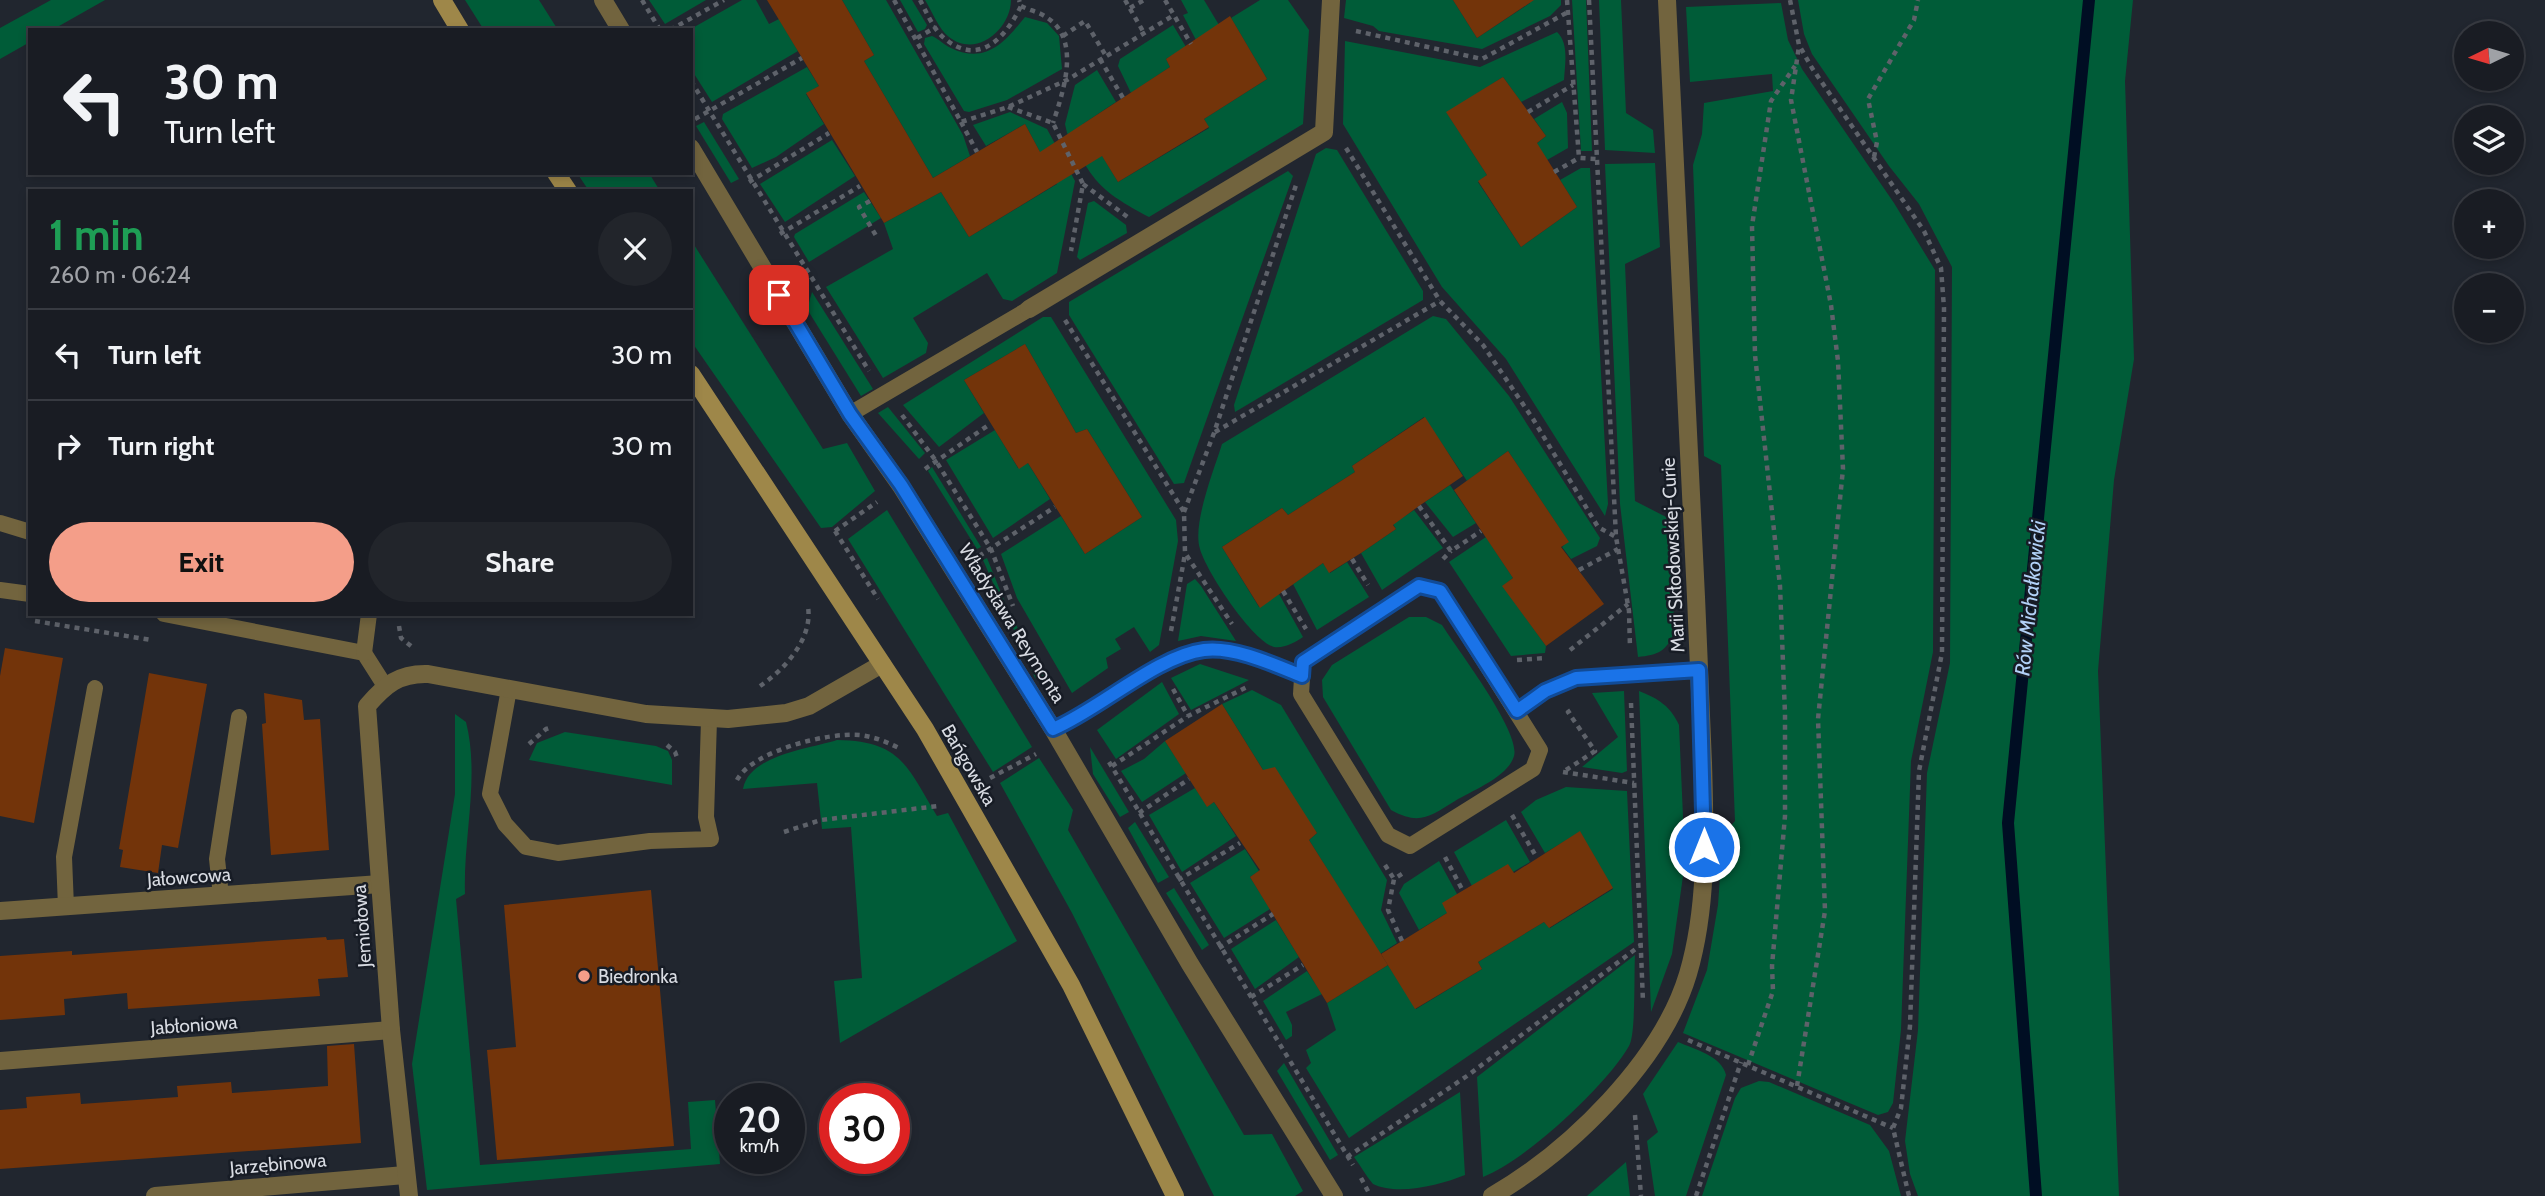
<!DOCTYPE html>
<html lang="en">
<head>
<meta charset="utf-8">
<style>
  :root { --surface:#191c23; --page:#22252b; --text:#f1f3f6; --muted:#9fa1a6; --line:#373a41; --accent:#f49e89 }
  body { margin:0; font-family:Cabin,sans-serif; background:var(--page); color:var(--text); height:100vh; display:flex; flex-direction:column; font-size:26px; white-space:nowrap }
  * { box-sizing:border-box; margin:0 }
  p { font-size:23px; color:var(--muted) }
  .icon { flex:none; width:38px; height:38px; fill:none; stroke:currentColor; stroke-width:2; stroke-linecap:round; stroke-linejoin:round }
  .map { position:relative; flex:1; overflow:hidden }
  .details { position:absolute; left:28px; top:189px; width:665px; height:427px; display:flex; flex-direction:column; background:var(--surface); border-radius:0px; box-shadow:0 4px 10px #0003,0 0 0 2px var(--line) }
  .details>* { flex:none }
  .hud { position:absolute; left:28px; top:28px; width:665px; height:147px; border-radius:0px; box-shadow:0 4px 10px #0003,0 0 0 2px var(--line); background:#191c23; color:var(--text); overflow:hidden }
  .needle { width:46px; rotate:265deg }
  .controls { position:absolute; left:2454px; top:21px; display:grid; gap:14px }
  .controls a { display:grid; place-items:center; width:70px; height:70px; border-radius:50%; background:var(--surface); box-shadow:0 4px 10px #0003,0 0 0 2px var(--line); font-size:35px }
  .speed { position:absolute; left:714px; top:1083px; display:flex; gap:14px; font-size:35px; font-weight:700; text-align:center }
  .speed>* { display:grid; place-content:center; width:91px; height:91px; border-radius:50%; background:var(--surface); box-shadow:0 4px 10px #0003,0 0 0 2px var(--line); line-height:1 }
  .speed small { font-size:18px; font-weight:400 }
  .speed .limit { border:10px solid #d22; background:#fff; color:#111 }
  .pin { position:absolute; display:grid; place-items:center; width:60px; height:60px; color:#fff; margin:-30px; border-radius:14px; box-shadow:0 4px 10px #0006 }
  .me { position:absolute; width:77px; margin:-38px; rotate:0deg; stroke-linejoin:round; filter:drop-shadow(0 0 5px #0008) }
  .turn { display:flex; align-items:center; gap:24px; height:147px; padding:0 21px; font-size:32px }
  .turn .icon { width:91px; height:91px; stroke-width:2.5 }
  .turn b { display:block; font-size:49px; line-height:60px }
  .round { display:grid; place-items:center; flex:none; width:74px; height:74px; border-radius:37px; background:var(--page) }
  .headline { display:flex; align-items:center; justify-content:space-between; height:119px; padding:0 21px }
  h1 { font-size:42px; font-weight:800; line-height:52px; color:#1e9e55 }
  .action { display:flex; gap:14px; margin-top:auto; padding:14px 21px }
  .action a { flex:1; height:80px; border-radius:42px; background:var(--accent); color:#111; font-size:28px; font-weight:800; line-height:80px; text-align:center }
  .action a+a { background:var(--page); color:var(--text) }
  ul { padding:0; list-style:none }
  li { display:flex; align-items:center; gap:21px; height:91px; padding:0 21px; border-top:2px solid var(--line) }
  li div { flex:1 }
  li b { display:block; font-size:26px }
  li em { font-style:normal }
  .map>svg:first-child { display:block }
  .green { fill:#005c38 }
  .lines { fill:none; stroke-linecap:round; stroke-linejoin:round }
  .stream { stroke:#000e23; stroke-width:12 }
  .building { fill:#73340a }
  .path { stroke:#5e626a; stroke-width:4.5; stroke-dasharray:5 5; stroke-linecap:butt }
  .lane { stroke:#72643e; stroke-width:16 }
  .street { stroke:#72643e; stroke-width:18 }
  .secondary { stroke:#9e8749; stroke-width:18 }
  .route-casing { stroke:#114b97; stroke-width:18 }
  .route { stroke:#1a73e8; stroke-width:12 }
  .poi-dot { fill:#f49e89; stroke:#171c25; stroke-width:2.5 }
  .labels { text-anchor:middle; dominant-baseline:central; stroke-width:5; stroke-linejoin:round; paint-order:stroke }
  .street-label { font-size:19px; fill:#d8dbe2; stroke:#171c25 }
  .poi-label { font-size:19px; fill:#d8dbe2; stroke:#171c25; text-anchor:start }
  .water-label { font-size:21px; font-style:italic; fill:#b2d1f7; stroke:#171c25 }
</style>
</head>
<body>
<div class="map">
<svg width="2545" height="1196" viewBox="0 0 2545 1196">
  <rect width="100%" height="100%" fill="#21262f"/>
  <g class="green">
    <polygon points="51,0 105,0 52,30 30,30 30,42 0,59 0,28"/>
    <polygon points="465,0 539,0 558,30 484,30"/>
    <polygon points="649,0 706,0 665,24"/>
    <polygon points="742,0 756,0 769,24 779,19 798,51 712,102 691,69 691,30 689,30"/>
    <polygon points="842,0 886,0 963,135 970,156 933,178 864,61 874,55"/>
    <polygon points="900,0 912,0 927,25 925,29 918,32"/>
    <path d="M925 0H1011C1011 28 977 59 949 37 939 30 932 11 925 0Z"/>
    <polygon points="1181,0 1204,0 1219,25 1196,40 1183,15 1188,13"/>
    <path d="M1260 0H1288L1309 30 1303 124 1149 217C1097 189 1095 183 1067 133L1065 124 1075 85 1097 70 1116 102 1083 124 1118 182 1209 128 1204 119 1267 79 1231 18Z"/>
    <polygon points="1346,0 1453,0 1477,38 1530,3 1529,0 1561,0 1561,5 1550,16 1482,49 1379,31 1373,26 1344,18"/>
    <polygon points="1572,0 1586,0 1592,151 1581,151"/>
    <polygon points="1599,0 1621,0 1626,113 1653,130 1655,153 1605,150"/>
    <polygon points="1798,0 2133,0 2125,81 2134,359 2114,480 2098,671 2119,1196 1918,1196 1910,1174 1905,1141 1918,1030 1927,773 1950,663 1952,267 1919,204 1889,166 1812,54 1804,34"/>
    <polygon points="1781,3 1788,40 1802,69 1894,203 1935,270 1933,652 1911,761 1901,1030 1893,1103 1888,1112 1878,1115 1683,1033 1707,970 1718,905 1723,834 1735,821 1721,465 1704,456 1693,165 1702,134 1704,103 1773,91 1772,74 1690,82 1686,7"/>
    <path d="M1025 17 1047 23 1059 36 1062 69 1007 100 969 112 964 111 924 44 925 38 932 36C939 39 944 45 951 48 986 65 1005 42 1025 17Z"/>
    <polygon points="1173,25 1186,47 1166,59 1170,67 1131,93 1118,66 1120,59"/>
    <path d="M1557 32C1569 43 1565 64 1564 80L1521 102 1503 77 1447 113 1487 175 1478 182 1521 247 1577 207 1560 180 1581 168H1590L1608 504 1605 516 1506 359 1442 287 1343 124 1345 41 1480 67Z"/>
    <polygon points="807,67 819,86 806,94 824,124 776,157 752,168 722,119 723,114"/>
    <polygon points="1562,102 1567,113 1568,148 1547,160 1536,144 1546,136 1534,119"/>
    <polygon points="1010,112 1047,129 1075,181 1057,273 1012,301 1003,299 987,273 913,318 928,343 926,353 883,378 826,287 893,249 884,223 941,192 969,237 1057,184 1025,124 986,146 973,125"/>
    <polygon points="704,122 739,179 731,183 696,126"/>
    <polygon points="832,140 855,176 785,222 760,184"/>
    <polygon points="1326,148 1337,150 1423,291 1423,300 1235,412 1234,405 1316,154"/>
    <path d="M1655 163 1660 247 1625 264 1635 501 1672 520 1674 632C1667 651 1658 655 1638 657L1620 504 1605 164Z"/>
    <polygon points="1288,171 1293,176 1184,483 1174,484 1069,315 1069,302"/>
    <polygon points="577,173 649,173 660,191 589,191"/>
    <polygon points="864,192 881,218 809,262 794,237 795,234"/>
    <polygon points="1094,201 1126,225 1127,233 1080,260 1077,257 1088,203"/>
    <polygon points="691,240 823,449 847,443 875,491 832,527 821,528 691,341"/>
    <polygon points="812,292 873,389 861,396 807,309"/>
    <path d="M1433 316 1446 319 1509 396 1600 538 1597 546 1571 559 1562 547 1568 541 1508 451 1467 481 1424 417 1352 466 1355 472 1288 515 1282 508 1222 547 1259 607 1279 594 1303 637C1296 642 1283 649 1274 647 1252 641 1206 571 1200 549 1192 524 1214 470 1222 444Z"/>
    <polygon points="1043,317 1051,317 1176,520 1178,541 1159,645 1150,652 1134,627 1115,639 1121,649 1106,658 1108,668 1072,693 1017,598 1001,554 1061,516 1085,554 1142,517 1087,429 1076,433 1025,344 964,380 984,413 939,447 903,405"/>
    <polygon points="888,407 925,453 919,459 878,413"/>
    <polygon points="995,430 1018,468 1028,463 1050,499 993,538 946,460"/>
    <polygon points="932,467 981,547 977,549 928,471"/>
    <polygon points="1450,485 1476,523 1453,537 1425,502"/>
    <polygon points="887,510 1032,747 993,772 848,539"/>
    <polygon points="1414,510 1443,548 1382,590 1361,553 1396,529 1393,524"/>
    <polygon points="1486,537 1513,578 1503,586 1546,646 1545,653 1511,656 1449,562"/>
    <polygon points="987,558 1010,615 1056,691 1035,678 983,560"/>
    <polygon points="1347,562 1369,597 1317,630 1293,584 1323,563 1330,573"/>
    <polygon points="1195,579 1201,586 1236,641 1201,636 1178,641 1187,584"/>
    <path d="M1409 617H1426L1442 625C1457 649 1521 732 1514 756 1508 777 1473 790 1455 801 1430 816 1420 826 1391 810L1323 697 1322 680 1332 665Z"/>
    <polygon points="1200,664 1249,680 1191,710 1171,678"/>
    <polygon points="1162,682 1179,714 1116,759 1097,730"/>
    <polygon points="1252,690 1281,705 1387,880 1381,910 1397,943 1380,954 1309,840 1317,833 1263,770 1222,704"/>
    <polygon points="1624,691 1627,771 1622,773 1582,767 1618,737 1592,693"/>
    <path d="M1639 691C1659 699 1670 706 1679 725L1685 862 1672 954 1651 1012Z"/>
    <path d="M455 714 466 722C480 777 463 838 465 894L456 899 480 1165 691 1149 688 1102 715 1100 720 1164 427 1190 412 1064 455 794Z"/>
    <polygon points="565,732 656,746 668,751 672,760 672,785 529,760 537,743"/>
    <path d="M837 740C902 741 907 767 937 816L948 813 1017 941 840 1043 834 981 862 978 851 827 822 829 817 783 743 789C749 755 809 749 837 740Z"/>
    <polygon points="1165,741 1186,773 1142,802 1121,771 1144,759"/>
    <polygon points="1090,747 1129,812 1120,817 1093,774"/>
    <polygon points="1039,758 1073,810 1068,830 1244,1135 1272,1134 1303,1191 1295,1196 1214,1196 1072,913 1000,783"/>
    <polygon points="1566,787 1627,791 1634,942 1349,1138 1306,1068 1311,1063 1306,1050 1336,1030 1327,1003 1388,965 1416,1009 1482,969 1478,962 1544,922 1550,928 1613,889 1580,832 1545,853 1521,812 1536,800"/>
    <polygon points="1195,788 1207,806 1214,802 1236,836 1182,872 1149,815"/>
    <polygon points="1506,820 1530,862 1513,872 1508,865 1472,886 1454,852"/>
    <polygon points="1135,822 1169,877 1158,883 1128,828"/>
    <polygon points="1245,849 1259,871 1250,877 1270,909 1224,938 1190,883"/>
    <polygon points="1439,861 1457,894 1447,913 1419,930 1399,893 1404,884"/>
    <polygon points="1174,888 1209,945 1202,950 1166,893"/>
    <polygon points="1276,920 1299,957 1255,989 1231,949"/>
    <path d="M1635 955C1634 972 1636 1035 1629 1046 1607 1085 1524 1162 1483 1177L1477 1077Z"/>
    <polygon points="1307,971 1322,994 1286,1012 1292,1025 1292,1036 1286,1040 1263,1001"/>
    <path d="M1678 1042C1694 1049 1722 1056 1726 1075L1686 1196H1655L1647 1141 1658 1132 1643 1094Z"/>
    <polygon points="1284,1063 1338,1155 1330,1160 1277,1071"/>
    <polygon points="1759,1081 1769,1082 1870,1125 1889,1151 1901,1196 1702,1196 1735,1098 1741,1088"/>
    <path d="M1460 1092 1465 1175C1440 1185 1398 1196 1373 1184 1366 1176 1361 1166 1354 1157Z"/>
    <polygon points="1626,1162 1630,1196 1587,1196"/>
  </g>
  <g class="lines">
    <polyline class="stream" points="2036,1196 2008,823 2089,0"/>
  </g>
  <g class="building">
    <polygon points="767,0 842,0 874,55 864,61 933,178 1025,124 1040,152 1170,67 1166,59 1230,16 1267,79 1204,119 1209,127 1118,182 1102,156 969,237 941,192 884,223 806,93 819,86"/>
    <polygon points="1453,0 1534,0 1477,38"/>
    <polygon points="1503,77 1546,136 1537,143 1577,207 1521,247 1478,181 1487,175 1446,112"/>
    <polygon points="1025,344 1076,433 1087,429 1142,517 1085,554 1028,463 1019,469 964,380"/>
    <polygon points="1425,417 1463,476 1419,506 1393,525 1396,529 1361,553 1329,573 1323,563 1260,608 1222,547 1282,508 1288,515 1355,472 1352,466"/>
    <polygon points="1508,451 1569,542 1561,547 1604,604 1546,646 1502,586 1513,578 1454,490"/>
    <polygon points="5,648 63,658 34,823 0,816 0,676"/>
    <polygon points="149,673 207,684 178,848 162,845 158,873 120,867 123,850 119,849"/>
    <polygon points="264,693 302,700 304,720 320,719 329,850 271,855 262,724 266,723"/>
    <polygon points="1222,704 1263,770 1275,767 1317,833 1309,840 1388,965 1327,1003 1250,877 1260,870 1214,802 1207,807 1165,741"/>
    <polygon points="1580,831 1613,888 1549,928 1544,922 1478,962 1482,969 1415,1009 1381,954 1447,913 1442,903 1457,894 1508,864 1514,873"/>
    <polygon points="651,890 674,1146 497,1160 487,1050 516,1047 504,905"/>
    <polygon points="326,937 327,940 344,939 348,977 318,979 320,996 128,1009 127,993 64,999 65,1015 0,1020 0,956 72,951 72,955"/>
    <polygon points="354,1044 361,1143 0,1169 0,1110 27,1108 26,1097 80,1093 81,1104 178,1097 177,1086 231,1082 232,1093 328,1086 327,1046"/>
  </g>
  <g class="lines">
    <g class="path">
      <polyline points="642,0 660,30"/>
      <polyline points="894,0 961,122 1008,107 1067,80 1174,15"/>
      <path d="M920 0C926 11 933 29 944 38 979 68 1006 37 1021 6L1019 0"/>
      <polyline points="1125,0 1144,33"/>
      <polyline points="1165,0 1191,44"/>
      <polyline points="1567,0 1579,158 1597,159"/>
      <polyline points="1589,0 1616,537 1629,611 1630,648"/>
      <polyline points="1790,0 1799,45 1812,68 1924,231 1941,268 1944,308 1942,653 1919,771 1910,1026 1901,1108 1893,1128 1909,1196"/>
      <path d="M1021 6C1029 10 1039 12 1046 17 1082 39 1063 92 1053 123"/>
      <polyline points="1130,8 1144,0"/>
      <polyline points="670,30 724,0"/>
      <polyline points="1356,31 1482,59 1568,12"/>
      <polyline points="1063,36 1085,21 1106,56"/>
      <polyline points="917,38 936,27"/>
      <polyline points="1100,59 1123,98"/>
      <polyline points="691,81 869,371"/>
      <polyline points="1008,107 1053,123 1083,184 1071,251"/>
      <polyline points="1528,112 1573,85"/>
      <polyline points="695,119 802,58"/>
      <polyline points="961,122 977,152"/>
      <polyline points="1346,148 1440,301 1483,345 1533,419 1598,527 1616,537"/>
      <polyline points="1874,157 1877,142 1868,99 1914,20 1918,0"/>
      <polyline points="1554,172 1579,158"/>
      <polyline points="749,182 829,133"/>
      <polyline points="1083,184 1129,218"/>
      <polyline points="870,201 859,207 878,239"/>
      <polyline points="780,234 860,186"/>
      <polyline points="1065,320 1184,512 1185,553 1232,624"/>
      <polyline points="902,415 936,461 991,549 1013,606"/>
      <polyline points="1215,432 1440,301"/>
      <polyline points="925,469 990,424"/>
      <polyline points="1419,506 1451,551 1481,531"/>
      <polyline points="1184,512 1214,433 1296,185"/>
      <polyline points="835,531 878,599"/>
      <polyline points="835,531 877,502"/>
      <polyline points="979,556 1055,507"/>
      <polyline points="1352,559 1368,585"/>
      <polyline points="1443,559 1451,551"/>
      <polyline points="1579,570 1618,549"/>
      <polyline points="1283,591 1306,629"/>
      <polyline points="35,621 151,640"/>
      <polyline points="399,626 401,638 411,646"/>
      <polyline points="1171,631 1185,554"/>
      <polyline points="1570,650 1628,604"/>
      <polyline points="1517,660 1546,658"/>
      <path d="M760 686C784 670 813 639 808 607"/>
      <polyline points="1173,689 1188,716"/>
      <polyline points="1631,703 1643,1002"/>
      <polyline points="529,744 546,729 552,727"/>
      <polyline points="667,745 675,752 678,760"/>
      <polyline points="1109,762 1353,1165"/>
      <polyline points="1112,766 1188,716 1249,686"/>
      <polyline points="1566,770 1595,751 1568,712 1571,710"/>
      <polyline points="1563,772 1634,783"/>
      <polyline points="990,778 1036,754"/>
      <path d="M737 780C752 751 828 732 860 735 875 737 887 742 901 749"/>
      <polyline points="1139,813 1189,779"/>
      <polyline points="1512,815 1537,858"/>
      <polyline points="784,832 821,820 938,806"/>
      <polyline points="1445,857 1463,891"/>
      <polyline points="1385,865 1394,879"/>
      <polyline points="1178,880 1240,843"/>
      <polyline points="1402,941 1388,910 1394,879 1405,872"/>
      <polyline points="1219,948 1273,914"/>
      <polyline points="1251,997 1303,965"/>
      <polyline points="1688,1040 1893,1128"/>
      <polyline points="1748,1065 1773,991 1772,966 1785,816 1785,714 1780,586 1755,355 1752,226 1771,101 1795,66"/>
      <polyline points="1797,1086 1825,911 1818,719 1843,469 1838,361 1831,305 1791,100 1799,46"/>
      <polyline points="1635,1115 1641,1196"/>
      <polyline points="1347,1157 1467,1076 1641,945"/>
      <polyline points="1361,1178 1369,1193"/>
      <polyline points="1696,1196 1741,1062"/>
    </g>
    <g class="lane">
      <polyline points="850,414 1029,309"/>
      <polyline points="0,523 30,532"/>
      <polygon points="1419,586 1440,591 1540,750 1533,769 1410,846 1388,835 1301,694 1303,662"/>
      <polyline points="0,590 30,594"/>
      <polyline points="164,614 364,653 385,686"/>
      <polyline points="364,653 369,614"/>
      <polyline points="509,689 490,794 505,824 526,847 558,853 650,841 711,839 706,817 709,720"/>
      <polyline points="1517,711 1545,691 1576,678 1699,670"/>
      <path d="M1053 729C1100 709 1157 656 1204 650 1234 646 1275 665 1302 676"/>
      <polyline points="221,896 217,859 239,717"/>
      <polyline points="66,907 64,857 95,688"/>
    </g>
    <g class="street">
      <polyline points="603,0 621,30"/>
      <polyline points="691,148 850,414 901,486 1053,729 1190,964 1334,1196"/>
      <polyline points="1029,309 1324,132 1331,0"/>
      <polyline points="0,911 380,884"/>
      <polyline points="0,1061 391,1030"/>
      <polyline points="155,1196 405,1175"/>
      <path d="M409 1196 391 1030 367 706C385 685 399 673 428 674L646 714 728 719 786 713 809 706 882 664"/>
      <path d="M1492 1196C1570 1151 1662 1061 1688 974 1708 906 1705 833 1703 763 1701 708 1698 652 1696 597 1686 398 1677 199 1667 0"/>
    </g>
    <g class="secondary">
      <polyline points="442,0 460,30"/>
      <polyline points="556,173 568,191"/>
      <polyline points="691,374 925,729 1071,985 1175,1196"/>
    </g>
  </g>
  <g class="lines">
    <defs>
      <path id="route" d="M779 295 850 414 901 485 1053 729C1100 709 1157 656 1204 650 1234 646 1275 665 1302 676L1303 662 1419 586 1440 591 1517 711 1545 691 1576 678 1699 670 1704 847"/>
    </defs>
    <use href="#route" class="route-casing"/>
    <use href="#route" class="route"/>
  </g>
  <circle class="poi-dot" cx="584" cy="976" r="7"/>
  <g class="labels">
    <g class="street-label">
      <text transform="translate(1673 555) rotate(-93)">Marii Skłodowskiej-Curie</text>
      <text transform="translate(1012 623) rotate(58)">Władysława Reymonta</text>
      <text transform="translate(969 765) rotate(60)">Bańgowska</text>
      <text transform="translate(189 877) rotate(-4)">Jałowcowa</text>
      <text transform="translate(362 926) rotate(-94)">Jemiołowa</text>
      <text transform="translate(194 1025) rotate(-4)">Jabłoniowa</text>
      <text transform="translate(278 1164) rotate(-5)">Jarzębinowa</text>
    </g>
    <g class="poi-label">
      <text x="598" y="976">Biedronka</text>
    </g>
    <g class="water-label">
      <text transform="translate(2030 598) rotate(-84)">Rów Michałkowicki</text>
    </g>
  </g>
</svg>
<div class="controls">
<a><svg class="needle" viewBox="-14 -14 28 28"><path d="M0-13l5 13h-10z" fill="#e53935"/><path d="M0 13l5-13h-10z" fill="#9fa1a6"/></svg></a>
<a><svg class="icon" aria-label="layers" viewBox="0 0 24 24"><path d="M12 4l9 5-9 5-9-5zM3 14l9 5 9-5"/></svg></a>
<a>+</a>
<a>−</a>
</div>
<div class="speed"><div>20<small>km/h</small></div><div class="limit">30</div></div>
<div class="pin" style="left:779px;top:295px;background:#d93025"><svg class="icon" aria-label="arrive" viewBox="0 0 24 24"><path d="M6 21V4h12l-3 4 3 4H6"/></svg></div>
<svg class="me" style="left:1704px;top:847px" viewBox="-20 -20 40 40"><circle r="17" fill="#1a73e8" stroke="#fff" stroke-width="3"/><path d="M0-11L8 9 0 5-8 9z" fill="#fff"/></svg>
<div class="hud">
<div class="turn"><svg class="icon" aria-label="left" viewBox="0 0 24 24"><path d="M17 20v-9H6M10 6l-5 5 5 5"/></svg><div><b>30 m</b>Turn left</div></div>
</div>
<section class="details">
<div class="headline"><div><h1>1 min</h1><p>260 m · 06:24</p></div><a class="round"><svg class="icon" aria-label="close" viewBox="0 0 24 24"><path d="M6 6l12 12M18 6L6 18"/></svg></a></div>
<ul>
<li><svg class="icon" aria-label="left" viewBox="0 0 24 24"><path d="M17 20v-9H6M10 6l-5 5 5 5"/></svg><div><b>Turn left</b></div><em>30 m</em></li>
<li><svg class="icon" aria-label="right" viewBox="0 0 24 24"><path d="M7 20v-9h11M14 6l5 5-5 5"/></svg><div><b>Turn right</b></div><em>30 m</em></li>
</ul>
<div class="action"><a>Exit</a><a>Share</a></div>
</section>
</div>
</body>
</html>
